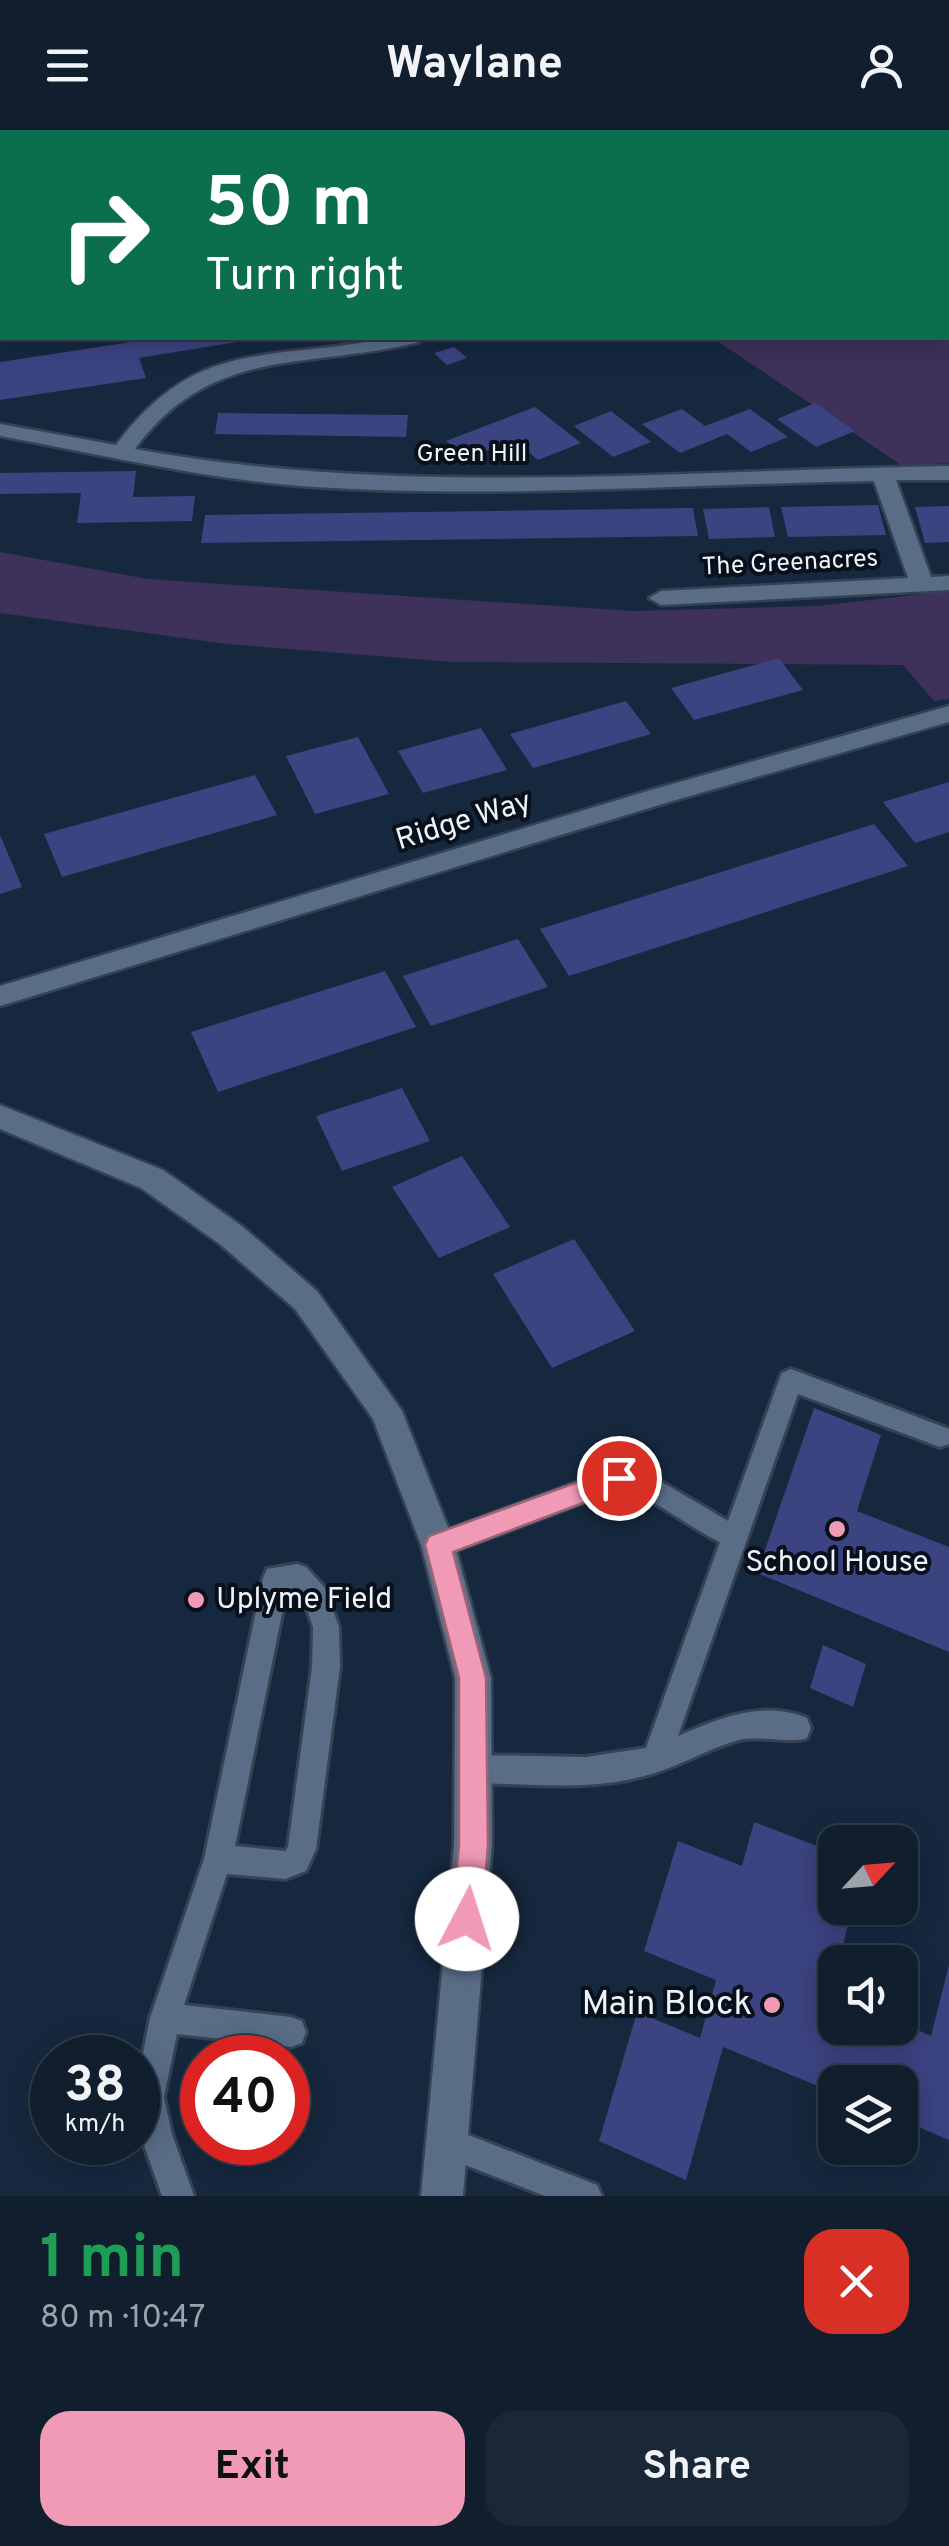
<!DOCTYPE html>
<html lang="en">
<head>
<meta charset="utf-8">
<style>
  :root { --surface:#101e2e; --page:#192736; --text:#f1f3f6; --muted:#9ca2aa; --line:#303c4a; --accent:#f09ab5 }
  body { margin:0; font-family:Overpass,sans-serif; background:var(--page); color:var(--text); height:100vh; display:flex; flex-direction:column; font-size:38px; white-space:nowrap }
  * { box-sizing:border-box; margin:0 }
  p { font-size:32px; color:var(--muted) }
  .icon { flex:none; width:55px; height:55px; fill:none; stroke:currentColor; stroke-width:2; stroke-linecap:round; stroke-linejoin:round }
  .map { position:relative; height:2066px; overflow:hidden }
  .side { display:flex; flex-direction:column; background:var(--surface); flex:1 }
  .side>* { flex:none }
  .top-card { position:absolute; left:0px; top:0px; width:950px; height:210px; box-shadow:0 5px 25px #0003,0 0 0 2px var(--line); background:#0b6e4f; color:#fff; overflow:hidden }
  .needle { width:65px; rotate:64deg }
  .fabs { position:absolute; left:818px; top:1695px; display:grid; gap:20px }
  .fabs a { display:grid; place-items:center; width:100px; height:100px; border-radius:20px; background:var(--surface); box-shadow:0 5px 25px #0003,0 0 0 2px var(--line); font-size:50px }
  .speed { position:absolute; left:30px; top:1905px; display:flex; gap:20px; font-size:50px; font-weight:700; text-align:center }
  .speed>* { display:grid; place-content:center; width:130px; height:130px; border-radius:50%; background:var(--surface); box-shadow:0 5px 25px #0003,0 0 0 2px var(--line); line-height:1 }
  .speed small { font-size:25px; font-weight:400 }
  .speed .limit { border:15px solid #d22; background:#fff; color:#111 }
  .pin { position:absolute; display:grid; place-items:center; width:85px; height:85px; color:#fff; margin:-42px; border:5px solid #fff; border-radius:50%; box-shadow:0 2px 10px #0007 }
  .me { position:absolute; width:110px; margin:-55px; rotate:5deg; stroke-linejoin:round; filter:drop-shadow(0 0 8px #0008) }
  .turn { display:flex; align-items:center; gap:35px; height:210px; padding:0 40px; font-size:45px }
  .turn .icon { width:130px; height:130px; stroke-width:2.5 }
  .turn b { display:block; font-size:70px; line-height:85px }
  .round { display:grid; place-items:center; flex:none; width:105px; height:105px; border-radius:30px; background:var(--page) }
  .head { display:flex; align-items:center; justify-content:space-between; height:170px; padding:0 40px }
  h1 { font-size:60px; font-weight:700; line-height:75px; color:#1e9e55 }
  .cta { display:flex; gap:20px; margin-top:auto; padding:20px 40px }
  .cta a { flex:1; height:115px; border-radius:30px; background:var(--accent); color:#111; font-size:40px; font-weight:700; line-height:115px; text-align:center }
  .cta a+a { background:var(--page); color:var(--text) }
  header { display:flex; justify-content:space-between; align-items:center; height:130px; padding:0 40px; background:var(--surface); font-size:45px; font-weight:700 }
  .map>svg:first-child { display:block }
  .green { fill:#3e315a }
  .building { fill:#3b4381 }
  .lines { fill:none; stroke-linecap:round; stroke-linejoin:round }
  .lane-casing { stroke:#364254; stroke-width:6 }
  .street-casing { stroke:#364254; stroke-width:5 }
  .secondary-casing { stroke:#364254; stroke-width:5 }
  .lane { fill:#596d87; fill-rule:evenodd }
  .street { fill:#596d87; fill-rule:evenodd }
  .secondary { fill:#596d87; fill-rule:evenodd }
  .route { fill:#f09ab5; stroke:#9c6476; stroke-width:2.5 }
  .poi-dot { fill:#f09ab5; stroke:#09101a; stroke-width:4 }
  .labels { text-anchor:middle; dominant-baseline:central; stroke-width:8; stroke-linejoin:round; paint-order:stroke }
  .far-street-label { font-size:25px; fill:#edf4fd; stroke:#09101a }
  .street-label { font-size:30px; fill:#edf4fd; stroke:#09101a }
  .poi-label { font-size:30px; fill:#edf4fd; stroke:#09101a }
  .near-poi-label { font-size:35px; fill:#edf4fd; stroke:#09101a; text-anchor:end }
</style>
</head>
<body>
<header><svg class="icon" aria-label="menu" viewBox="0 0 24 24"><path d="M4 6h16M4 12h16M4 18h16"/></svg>Waylane<svg class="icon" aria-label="person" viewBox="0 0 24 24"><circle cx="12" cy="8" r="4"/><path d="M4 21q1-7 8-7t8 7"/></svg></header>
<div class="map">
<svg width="949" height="2066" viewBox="0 0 949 2066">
  <rect width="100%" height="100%" fill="#16283e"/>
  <g class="green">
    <polygon points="326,0 949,0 949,333 901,335 713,208 948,208 948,2"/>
    <polygon points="0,422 148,449 633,481 817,476 949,461 949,569 934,571 903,535 454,532 227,514 0,483"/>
  </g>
  <g class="building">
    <polygon points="158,208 249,210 139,228 146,248 0,270 0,232"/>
    <polygon points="454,217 467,228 447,235 434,223"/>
    <polygon points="815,273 855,301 816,317 777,289"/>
    <polygon points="535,277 581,313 538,330 514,310 466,329 446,311"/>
    <polygon points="682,279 705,296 750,279 788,307 751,322 727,304 680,323 642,294"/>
    <polygon points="611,281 651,312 613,327 574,296"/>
    <polygon points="218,283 408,285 406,307 215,304"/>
    <polygon points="136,341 133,367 195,366 192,391 77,393 81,363 0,364 0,343"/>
    <polygon points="878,375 886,405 788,407 781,377"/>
    <polygon points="949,376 949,412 925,413 915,377"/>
    <polygon points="769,377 775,407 709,409 703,379"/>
    <polygon points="693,378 698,406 201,413 205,385"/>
    <polygon points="779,528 803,560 694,590 671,558"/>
    <polygon points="626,571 651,604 533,638 510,604"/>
    <polygon points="481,598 507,640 423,663 398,621"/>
    <polygon points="358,607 389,664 315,684 286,626"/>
    <polygon points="255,645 277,685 62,747 44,704"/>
    <polygon points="949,652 949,702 915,713 883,672"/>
    <polygon points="874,694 908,736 569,846 540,799"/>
    <polygon points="0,705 22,757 0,764"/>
    <polygon points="518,809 548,857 431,896 403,846"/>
    <polygon points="385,841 416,897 218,962 191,902"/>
    <polygon points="402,958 430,1011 342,1041 316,986"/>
    <polygon points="462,1026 510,1097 439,1128 392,1057"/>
    <polygon points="574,1109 635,1201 552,1238 493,1144"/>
    <polygon points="814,1278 881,1305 857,1381 949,1417 949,1522 757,1443"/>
    <polygon points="823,1515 866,1534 853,1577 810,1558"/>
    <polygon points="754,1692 835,1723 835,1778 852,1778 839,1832 835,1832 830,1866 835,1867 835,1898 900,1898 900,1892 931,1906 949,1835 949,2010 900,1989 900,1952 835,1952 835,1963 723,1917 686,2050 599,2011 637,1882 700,1908 716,1850 644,1821 678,1711 742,1736"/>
  </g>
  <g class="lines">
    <defs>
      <g id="lane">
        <path d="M791 1239 949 1299V1314L940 1317 798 1264 678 1606C720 1588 762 1570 807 1588L811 1598 807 1608C791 1614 761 1605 739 1610 706 1619 677 1638 644 1646 589 1661 530 1654 474 1653L464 1649 460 1639 464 1629 474 1625 586 1627 646 1618 720 1412C690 1399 649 1363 619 1359L438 1427 429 1423 425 1415 429 1407 619 1337 645 1342 728 1391 779 1250 782 1243Z"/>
        <path d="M297 1434 306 1437 325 1458 339 1497 340 1537 316 1719 306 1741 285 1749 227 1744 184 1875 291 1887 302 1891 306 1902 302 1913 291 1917 177 1904 164 1967 172 2004 194 2066H162L140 2004 138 1948 150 1888 204 1729 263 1448 267 1439ZM287 1459H291L305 1474 313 1497 312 1537 288 1717 285 1721 235 1716Z"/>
        <polygon points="448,1997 597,2055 602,2066 545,2066 437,2024 432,2013 437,2002"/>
      </g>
      <g id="street">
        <polygon points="196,0 215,0 217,2 198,2"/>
        <rect x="0" y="43" width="2" height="10"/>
        <path d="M388 208H422L419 212C308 240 212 214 135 319 404 368 678 340 949 336V350H896L931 447 949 446V460L661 475 649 468 661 461 908 448 874 351C688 354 501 369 314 357 208 350 104 325 0 306V294L116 315C197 206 271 232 388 208Z"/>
        <polygon points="949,576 949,592 669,672 0,876 0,856 651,660"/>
      </g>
      <polygon id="secondary" points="0,975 163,1040 243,1097 317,1161 402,1281 455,1415 491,1548 492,1715 463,2066 421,2066 454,1715 455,1548 421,1415 373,1289 295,1179 221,1115 141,1058 0,999"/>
    </defs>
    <use href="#lane" class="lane-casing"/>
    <use href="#street" class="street-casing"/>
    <use href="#secondary" class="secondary-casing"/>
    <use href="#lane" class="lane"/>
    <use href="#street" class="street"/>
    <use href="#secondary" class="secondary"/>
  </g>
  <polygon class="route" points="619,1337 628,1340 632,1348 628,1356 453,1422 486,1548 488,1715 482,1789 477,1800 467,1804 457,1800 452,1789 459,1715 459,1548 425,1415 429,1406"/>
  <g class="poi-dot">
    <circle cx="837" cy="1399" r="10"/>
    <circle cx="196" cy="1470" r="10"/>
    <circle cx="772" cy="1875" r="10"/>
  </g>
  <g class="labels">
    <g class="far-street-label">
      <text x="472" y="325">Green Hill</text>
      <text transform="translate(790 434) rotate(-3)">The Greenacres</text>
    </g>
    <g class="street-label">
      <text transform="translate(464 692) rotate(-17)">Ridge Way</text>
    </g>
    <g class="poi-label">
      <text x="837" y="1433">School House</text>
      <text x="216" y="1470" text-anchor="start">Uplyme Field</text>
    </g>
    <g class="near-poi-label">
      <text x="752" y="1875">Main Block</text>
    </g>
  </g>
</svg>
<div class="fabs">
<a><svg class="needle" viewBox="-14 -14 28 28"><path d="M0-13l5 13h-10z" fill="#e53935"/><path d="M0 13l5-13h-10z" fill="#9ca2aa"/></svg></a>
<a><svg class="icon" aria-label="sound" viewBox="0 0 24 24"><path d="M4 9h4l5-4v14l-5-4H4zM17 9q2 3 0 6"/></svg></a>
<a><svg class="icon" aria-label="layers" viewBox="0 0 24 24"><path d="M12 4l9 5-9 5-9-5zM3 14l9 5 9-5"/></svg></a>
</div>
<div class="speed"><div>38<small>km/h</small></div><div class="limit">40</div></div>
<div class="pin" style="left:619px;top:1348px;background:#d93025"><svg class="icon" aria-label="arrive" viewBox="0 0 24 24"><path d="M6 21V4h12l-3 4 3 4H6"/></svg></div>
<svg class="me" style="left:467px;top:1789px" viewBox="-20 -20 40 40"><circle r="19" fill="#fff"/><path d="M0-13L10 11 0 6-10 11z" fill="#f09ab5"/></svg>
<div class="top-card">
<div class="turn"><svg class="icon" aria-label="right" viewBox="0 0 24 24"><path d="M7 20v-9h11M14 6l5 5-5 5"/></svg><div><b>50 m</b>Turn right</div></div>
</div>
</div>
<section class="side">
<div class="head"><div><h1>1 min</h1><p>80 m · 10:47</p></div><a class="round" style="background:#d93025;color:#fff"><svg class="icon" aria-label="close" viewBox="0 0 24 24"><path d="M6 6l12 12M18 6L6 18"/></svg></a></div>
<div class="cta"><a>Exit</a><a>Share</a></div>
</section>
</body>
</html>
